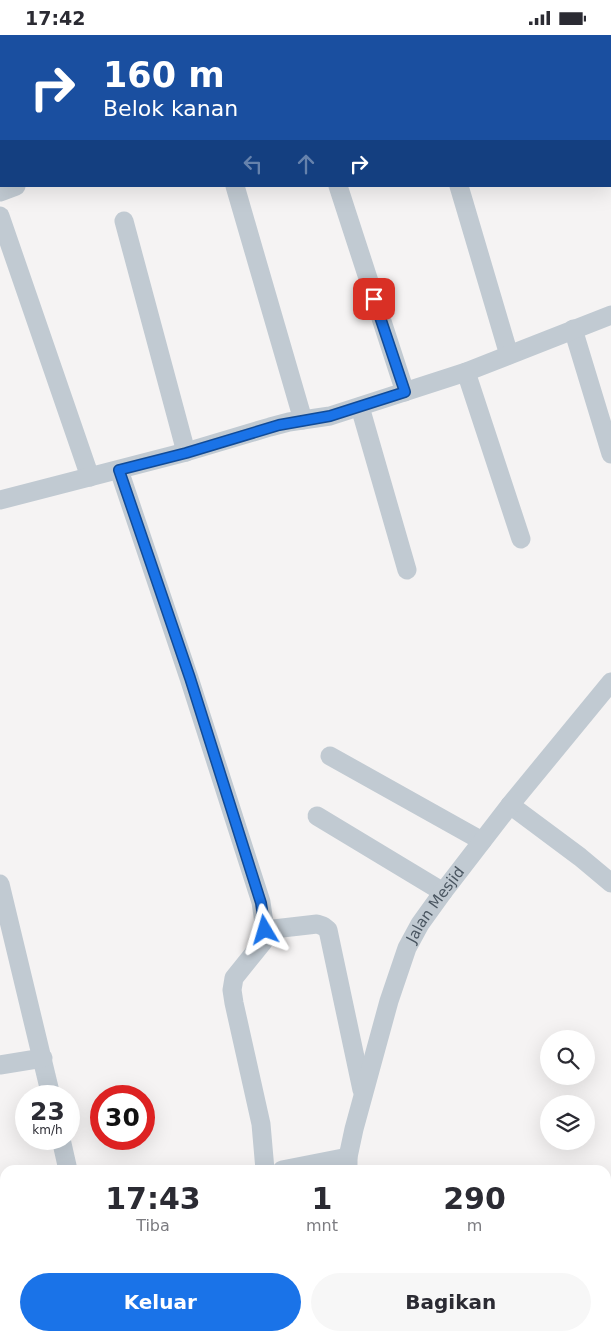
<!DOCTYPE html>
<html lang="id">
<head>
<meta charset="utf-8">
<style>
  :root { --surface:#fff; --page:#f7f7f7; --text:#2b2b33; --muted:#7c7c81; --accent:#1a73e8 }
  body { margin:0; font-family:"DejaVu Sans",sans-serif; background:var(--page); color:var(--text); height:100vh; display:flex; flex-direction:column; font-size:19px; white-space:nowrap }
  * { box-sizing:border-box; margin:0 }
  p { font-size:16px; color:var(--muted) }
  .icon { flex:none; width:28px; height:28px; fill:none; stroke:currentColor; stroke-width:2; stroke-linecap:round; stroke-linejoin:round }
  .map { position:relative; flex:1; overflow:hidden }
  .drawer { position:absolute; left:0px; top:1130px; width:611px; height:176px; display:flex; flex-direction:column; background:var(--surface); border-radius:15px 15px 0 0; box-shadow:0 5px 20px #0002 }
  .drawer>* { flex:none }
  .banner { position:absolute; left:0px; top:0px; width:611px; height:152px; box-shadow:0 5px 20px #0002; background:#1a4fa0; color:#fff; overflow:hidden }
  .controls { position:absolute; left:540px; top:995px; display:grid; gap:10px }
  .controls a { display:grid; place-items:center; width:55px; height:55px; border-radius:50%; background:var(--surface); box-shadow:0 5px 20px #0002; font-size:25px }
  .speed { position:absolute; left:15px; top:1050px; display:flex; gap:10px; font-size:25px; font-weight:700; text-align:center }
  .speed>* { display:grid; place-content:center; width:65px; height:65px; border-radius:50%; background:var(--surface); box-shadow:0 5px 20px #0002; line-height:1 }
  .speed small { font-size:12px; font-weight:400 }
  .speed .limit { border:8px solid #d22; background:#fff; color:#111 }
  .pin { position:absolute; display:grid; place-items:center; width:42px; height:42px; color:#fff; margin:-21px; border-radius:10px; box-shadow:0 2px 8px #0006 }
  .me { position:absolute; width:55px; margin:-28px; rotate:353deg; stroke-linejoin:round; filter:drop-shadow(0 0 4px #0008) }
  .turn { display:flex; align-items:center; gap:18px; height:105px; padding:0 20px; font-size:22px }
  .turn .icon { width:65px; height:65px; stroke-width:2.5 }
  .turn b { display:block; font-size:35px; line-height:42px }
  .lanes { display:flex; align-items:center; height:48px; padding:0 20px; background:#0003; justify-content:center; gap:25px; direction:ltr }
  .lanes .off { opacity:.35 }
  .eta { display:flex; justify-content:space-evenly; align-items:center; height:85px; text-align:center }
  .eta b { font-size:30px; font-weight:700; line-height:35px }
  .button { display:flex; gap:10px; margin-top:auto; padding:10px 20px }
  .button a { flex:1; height:58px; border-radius:30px; background:var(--accent); color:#fff; font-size:20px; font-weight:700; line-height:58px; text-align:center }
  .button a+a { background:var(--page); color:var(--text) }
  .status { display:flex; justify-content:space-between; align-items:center; height:35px; padding:0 25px; background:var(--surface); direction:ltr }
  .status svg { height:14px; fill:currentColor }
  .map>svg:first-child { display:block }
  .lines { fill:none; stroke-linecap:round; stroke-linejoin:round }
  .minor { stroke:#c1cad2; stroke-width:19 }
  .route-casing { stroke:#114b97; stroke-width:12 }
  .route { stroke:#1a73e8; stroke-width:9 }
  .labels { text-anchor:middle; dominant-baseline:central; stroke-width:5; stroke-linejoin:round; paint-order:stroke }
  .street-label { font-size:15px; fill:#4a5661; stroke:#fff }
</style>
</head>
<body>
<div class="status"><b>17:42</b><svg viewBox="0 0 49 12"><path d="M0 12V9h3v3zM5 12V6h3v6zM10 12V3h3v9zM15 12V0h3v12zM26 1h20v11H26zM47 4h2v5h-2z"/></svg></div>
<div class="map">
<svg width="611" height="1306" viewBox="0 0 611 1306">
  <rect width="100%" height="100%" fill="#f5f3f3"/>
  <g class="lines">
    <g class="minor">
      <polyline points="191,0 191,1"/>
      <polyline points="290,0 290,1"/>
      <polyline points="423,0 424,1"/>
      <polyline points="235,151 303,385"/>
      <polyline points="338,151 405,357"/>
      <polyline points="459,151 509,320"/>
      <polyline points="0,157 16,151"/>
      <polyline points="0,181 90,442"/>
      <polyline points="124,186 186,417"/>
      <polyline points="573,294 611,419"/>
      <polyline points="466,337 521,504"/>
      <polyline points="360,372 407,535"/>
      <polyline points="119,435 189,643 261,867 265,895 263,907 234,943 232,955 234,968 261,1089 265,1135"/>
      <polyline points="0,465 186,417 270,392 289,387 330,381 466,337 611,280"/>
      <polyline points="330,721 482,806"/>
      <polyline points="510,770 580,822 611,848"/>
      <polyline points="317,781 443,857"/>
      <polyline points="0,849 51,1061"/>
      <polyline points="265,895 317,889 323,891 328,895 362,1055"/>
      <polyline points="0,1030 43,1023"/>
      <polyline points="61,1104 68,1135"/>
      <polyline points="282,1135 348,1122"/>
      <path id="s1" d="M348 1135V1122L354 1094 389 966 407 913 420 889 443 857 510 770 611 647"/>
      <polyline points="606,1170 611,1165"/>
      <polyline points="0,1177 5,1176"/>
      <polyline points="107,1301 108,1306"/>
      <polyline points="295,1301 296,1306"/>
      <polyline points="380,1301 381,1306"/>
      <polyline points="447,1306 454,1301"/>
    </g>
  </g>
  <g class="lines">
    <defs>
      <polyline id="route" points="265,895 261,868 190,643 119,435 186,418 279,390 330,381 405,357 374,264"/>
    </defs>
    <use href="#route" class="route-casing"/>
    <use href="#route" class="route"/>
  </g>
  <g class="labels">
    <g class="street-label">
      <text stroke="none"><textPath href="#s1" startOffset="282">Jalan Mesjid</textPath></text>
    </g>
  </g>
</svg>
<div class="controls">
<a><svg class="icon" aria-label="search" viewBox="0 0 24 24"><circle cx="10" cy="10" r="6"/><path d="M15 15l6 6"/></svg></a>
<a><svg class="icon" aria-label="layers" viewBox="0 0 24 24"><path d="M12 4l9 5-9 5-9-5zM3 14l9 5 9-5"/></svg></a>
</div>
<div class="speed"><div>23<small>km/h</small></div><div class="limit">30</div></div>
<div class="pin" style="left:374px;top:264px;background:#d93025"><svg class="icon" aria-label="arrive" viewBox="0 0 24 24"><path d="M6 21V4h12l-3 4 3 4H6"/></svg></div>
<svg class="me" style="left:265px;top:895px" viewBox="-20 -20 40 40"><path d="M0-17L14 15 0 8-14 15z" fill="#1a73e8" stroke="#fff" stroke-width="4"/></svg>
<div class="banner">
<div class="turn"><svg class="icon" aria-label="right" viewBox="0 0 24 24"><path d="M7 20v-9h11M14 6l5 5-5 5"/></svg><div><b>160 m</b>Belok kanan</div></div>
<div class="lanes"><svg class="icon off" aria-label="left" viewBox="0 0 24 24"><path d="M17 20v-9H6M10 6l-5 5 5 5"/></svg><svg class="icon off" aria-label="ahead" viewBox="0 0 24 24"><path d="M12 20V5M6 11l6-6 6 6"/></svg><svg class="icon" aria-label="right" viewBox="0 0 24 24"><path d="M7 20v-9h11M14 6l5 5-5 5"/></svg></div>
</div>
<section class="drawer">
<div class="eta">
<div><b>17:43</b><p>Tiba</p></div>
<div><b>1</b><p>mnt</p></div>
<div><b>290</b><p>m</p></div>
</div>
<div class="button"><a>Keluar</a><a>Bagikan</a></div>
</section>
</div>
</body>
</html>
